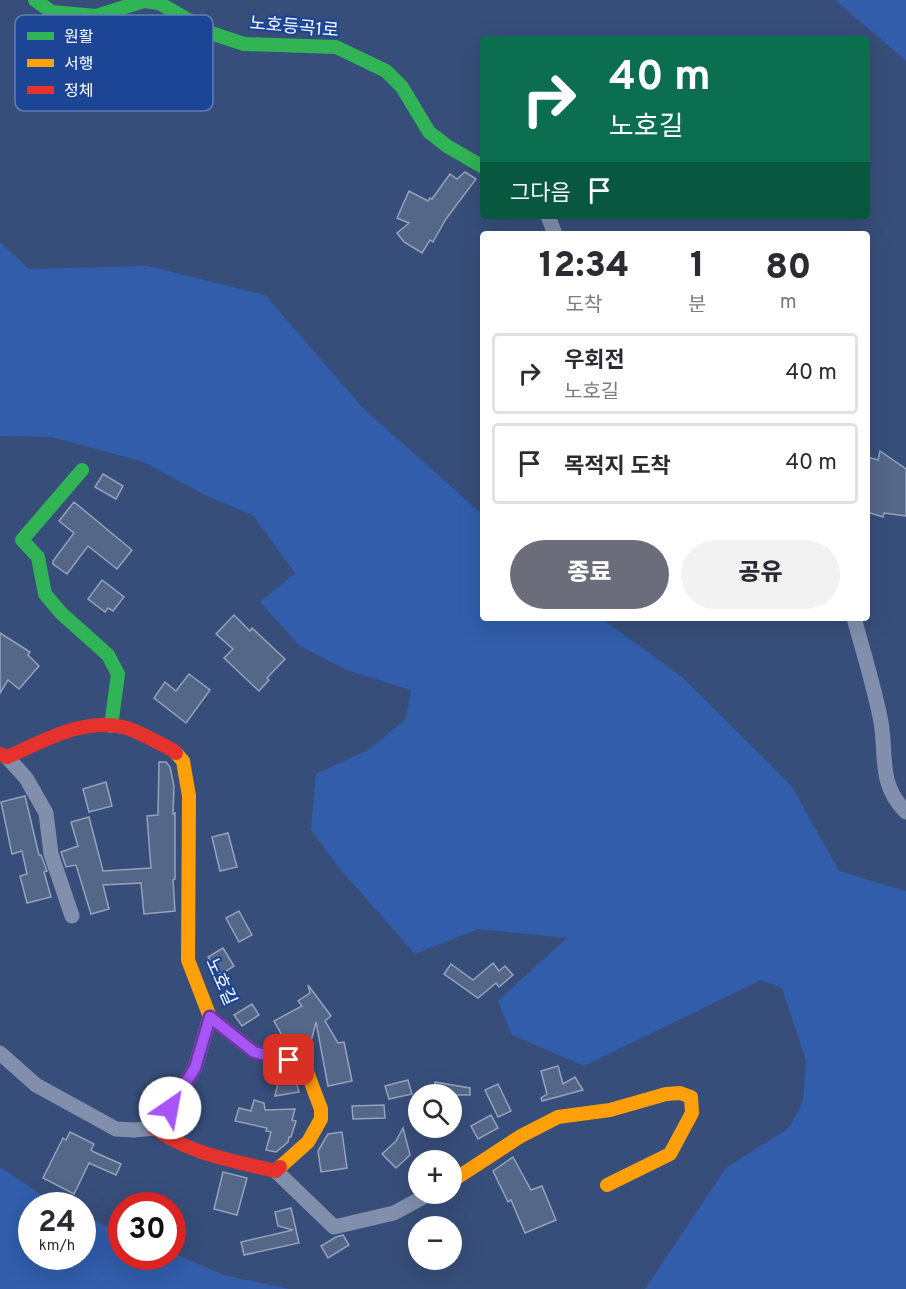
<!DOCTYPE html>
<html lang="ko">
<head>
<meta charset="utf-8">
<style>
  :root { --surface:#fff; --page:#f2f2f3; --text:#2b2b33; --muted:#7c7c81; --line:#e1e1e2; --accent:#6b6e7a }
  body { margin:0; font-family:Overpass,"Noto Sans KR",sans-serif; background:var(--page); color:var(--text); height:100vh; display:flex; flex-direction:column; font-size:22px; white-space:nowrap }
  * { box-sizing:border-box; margin:0 }
  p { font-size:20px; color:var(--muted) }
  .icon { flex:none; width:33px; height:33px; fill:none; stroke:currentColor; stroke-width:2; stroke-linecap:round; stroke-linejoin:round }
  .map { position:relative; flex:1; overflow:hidden }
  .side { position:absolute; left:480px; top:231px; width:390px; height:390px; display:flex; flex-direction:column; background:var(--surface); border-radius:6px; box-shadow:0 6px 24px #0002 }
  .side>* { flex:none }
  .guide { position:absolute; left:480px; top:36px; width:390px; height:183px; border-radius:6px; box-shadow:0 6px 24px #0002; background:#0b6e4f; color:#fff; overflow:hidden }
  .fabs { position:absolute; left:408px; top:1084px; display:grid; gap:12px }
  .fabs a { display:grid; place-items:center; width:54px; height:54px; border-radius:50%; background:var(--surface); box-shadow:0 6px 24px #0002; font-size:30px }
  .speed { position:absolute; left:18px; top:1192px; display:flex; gap:12px; font-size:30px; font-weight:700; text-align:center }
  .speed>* { display:grid; place-content:center; width:78px; height:78px; border-radius:50%; background:var(--surface); box-shadow:0 6px 24px #0002; line-height:1 }
  .speed small { font-size:15px; font-weight:400 }
  .speed .limit { border:9px solid #d22; background:#fff; color:#111 }
  .pin { position:absolute; display:grid; place-items:center; width:51px; height:51px; color:#fff; margin:-26px; border-radius:12px; box-shadow:0 3px 9px #0006 }
  .me { position:absolute; width:66px; margin:-33px; rotate:33deg; stroke-linejoin:round; filter:drop-shadow(0 0 4px #0008) }
  .turn { display:flex; align-items:center; gap:21px; height:126px; padding:0 30px; font-size:27px }
  .turn .icon { width:78px; height:78px; stroke-width:2.5 }
  .turn b { display:block; font-size:42px; line-height:51px }
  .then { display:flex; align-items:center; height:57px; padding:0 30px; background:#0003; gap:12px; font-size:22px }
  .eta { display:flex; justify-content:space-evenly; align-items:center; height:102px; text-align:center }
  .eta b { font-size:36px; font-weight:800; line-height:42px }
  .button { display:flex; gap:12px; margin-top:auto; padding:12px 30px }
  .button a { flex:1; height:69px; border-radius:36px; background:var(--accent); color:#fff; font-size:24px; font-weight:800; line-height:69px; text-align:center }
  .button a+a { background:var(--page); color:var(--text) }
  ul { padding:0; list-style:none }
  li { display:flex; align-items:center; gap:18px; height:81px; margin:0 12px 9px; padding:0 18px; border:3px solid var(--line); border-radius:6px }
  li div { flex:1 }
  li b { display:block; font-size:22px }
  li em { font-style:normal }
  .map>svg:first-child { display:block }
  .green { fill:#315dab }
  .building { fill:#546789; stroke:#95a2ba; stroke-width:1.5 }
  .lines { fill:none; stroke-linecap:round; stroke-linejoin:round }
  .street { stroke:#818fad; stroke-width:15 }
  .fast { stroke:#30b455; stroke-width:14 }
  .slow { stroke:#ff9f0a; stroke-width:14 }
  .jam { stroke:#e5322d; stroke-width:14 }
  .route-casing { stroke:#6d37a1; stroke-width:15 }
  .route { stroke:#a855f7; stroke-width:10 }
  .labels { text-anchor:middle; dominant-baseline:central; stroke-width:4.5; stroke-linejoin:round; paint-order:stroke }
  .street-label { font-size:18px; fill:#fff; stroke:#1c4695 }
  .key { fill:#1c4695; stroke:#607eb5; stroke-width:1.5 }
  .key-label { font-size:16px; fill:#fff }
</style>
</head>
<body>
<div class="map">
<svg width="906" height="1289" viewBox="0 0 906 1289">
  <rect width="100%" height="100%" fill="#374e7a"/>
  <g class="green">
    <polygon points="835,0 906,0 906,61"/>
    <polygon points="0,242 29,269 148,266 265,295 363,408 483,515 483,618 601,618 682,677 791,785 839,871 906,891 906,1289 645,1289 726,1168 789,1128 803,1102 806,1060 782,988 761,980 584,1066 512,1035 498,1001 567,938 478,929 415,954 341,870 311,830 316,774 368,750 406,719 411,690 349,671 300,646 260,602 295,573 253,515 207,496 144,462 52,437 0,436"/>
    <polygon points="0,1167 58,1206 32,1206 32,1257 82,1257 83,1216 121,1232 122,1257 172,1257 173,1253 224,1275 289,1289 0,1289"/>
  </g>
  <g class="building">
    <polygon points="465,172 476,179 446,219 433,242 430,240 422,253 404,242 397,233 409,223 397,218 409,191 428,201 430,198 432,199 450,174 457,179"/>
    <polygon points="880,451 906,469 906,516 884,513 883,517 867,512 867,457 878,460"/>
    <polygon points="103,474 123,486 116,499 95,487"/>
    <polygon points="74,502 132,550 117,569 88,546 67,574 53,564 53,561 74,533 59,521"/>
    <polygon points="102,580 124,597 113,611 108,608 105,612 88,599"/>
    <polygon points="234,615 250,631 252,628 285,659 267,678 269,680 259,691 224,658 233,649 216,634"/>
    <polygon points="0,633 30,652 28,655 39,666 19,689 8,680 0,693"/>
    <polygon points="189,674 210,690 186,723 154,698 165,682 176,691"/>
    <polygon points="159,762 166,762 170,767 174,786 173,814 175,813 175,879 173,880 175,911 144,914 141,883 103,885 109,909 91,914 76,865 66,867 61,852 78,846 71,822 89,817 103,871 151,868 147,816 158,815"/>
    <polygon points="106,782 112,806 89,812 83,789"/>
    <polygon points="25,796 39,855 41,855 47,871 44,872 51,897 27,903 20,876 27,874 22,851 12,854 1,802"/>
    <polygon points="228,833 237,867 220,871 212,837"/>
    <polygon points="239,911 252,935 239,942 226,918"/>
    <polygon points="223,948 234,966 220,975 208,957"/>
    <polygon points="493,963 499,971 505,966 513,975 499,987 496,983 478,998 444,974 451,964 473,980"/>
    <polygon points="308,985 331,1016 325,1021 338,1043 344,1042 352,1081 328,1086 316,1022 312,1038 294,1048 288,1046 274,1021 302,1006 298,1001 310,993"/>
    <polygon points="252,1004 259,1015 242,1026 234,1015"/>
    <polygon points="558,1066 563,1084 575,1077 583,1090 542,1101 541,1098 547,1094 541,1071"/>
    <polygon points="280,1074 296,1081 299,1092 275,1096"/>
    <polygon points="408,1080 412,1094 389,1099 385,1086"/>
    <polygon points="435,1082 470,1088 470,1095 433,1095"/>
    <polygon points="498,1084 511,1111 498,1117 485,1090"/>
    <polygon points="254,1100 264,1103 265,1110 295,1109 292,1120 296,1121 291,1137 289,1137 288,1142 276,1152 266,1150 271,1132 266,1131 267,1128 235,1121 239,1108 251,1111"/>
    <polygon points="384,1105 385,1118 353,1119 352,1106"/>
    <polygon points="491,1115 498,1128 478,1139 471,1126"/>
    <polygon points="403,1128 410,1155 396,1168 382,1154 396,1141"/>
    <polygon points="70,1132 94,1144 91,1150 94,1152 121,1164 116,1175 89,1163 74,1194 43,1178 63,1138 66,1140"/>
    <polygon points="342,1132 347,1168 321,1172 318,1151 328,1134"/>
    <polygon points="513,1157 531,1190 542,1186 556,1220 525,1233 511,1200 508,1202 493,1171"/>
    <polygon points="223,1172 247,1178 237,1215 214,1209"/>
    <polygon points="291,1208 299,1243 244,1255 241,1242 293,1230 278,1226 275,1212"/>
    <polygon points="343,1235 349,1245 328,1258 321,1246 336,1237"/>
  </g>
  <g class="lines">
    <g class="street">
      <polyline points="548,216 555,234"/>
      <path d="M854 618C863 651 873 683 880 717 888 752 876 782 906 812"/>
      <polyline points="7,757 26,778 46,813 51,854 72,916"/>
      <polyline points="0,1053 36,1085 116,1129 134,1130 154,1128 170,1108 195,1068 210,1017"/>
      <polyline points="276,1171 334,1227 394,1213 429,1194"/>
    </g>
    <g class="fast">
      <polyline points="35,0 52,12 96,16 144,1 159,3 211,33 244,44 336,47 386,71 402,87 429,132 447,146 483,167"/>
      <polyline points="82,470 22,540 38,557 45,594 61,613 108,655 118,674 111,726"/>
    </g>
    <g class="slow">
      <polyline points="176,753 183,761 189,796 188,960 210,1017 254,1052 289,1060 307,1072 321,1109 321,1119 308,1142 280,1167"/>
      <polyline points="452,1181 521,1136 558,1117 610,1110 666,1094 680,1093 691,1097 692,1113 670,1154 607,1185"/>
    </g>
    <g class="jam">
      <path d="M0 754 7 757C44 741 85 716 127 728 142 733 158 743 173 750L176 753"/>
      <path d="M154 1128C189 1154 235 1161 276 1171L280 1167"/>
    </g>
  </g>
  <g class="lines">
    <defs>
      <polyline id="route" points="170,1108 195,1068 210,1017 254,1052 289,1060"/>
    </defs>
    <use href="#route" class="route-casing"/>
    <use href="#route" class="route"/>
  </g>
  <g class="labels">
    <g class="street-label">
      <text transform="translate(294 28) rotate(5)">노호등곡1로</text>
      <text transform="translate(220 982) rotate(66)">노호길</text>
    </g>
  </g>
  <rect x="15" y="15" width="198" height="96" rx="9" class="key"/>
  <rect x="27" y="32" width="27" height="8" fill="#30b455"/>
  <rect x="27" y="59" width="27" height="8" fill="#ff9f0a"/>
  <rect x="27" y="86" width="27" height="8" fill="#e5322d"/>
  <g class="key-label">
    <text x="64" y="42">원활</text>
    <text x="64" y="69">서행</text>
    <text x="64" y="96">정체</text>
  </g>
</svg>
<div class="fabs">
<a><svg class="icon" aria-label="search" viewBox="0 0 24 24"><circle cx="10" cy="10" r="6"/><path d="M15 15l6 6"/></svg></a>
<a>+</a>
<a>−</a>
</div>
<div class="speed"><div>24<small>km/h</small></div><div class="limit">30</div></div>
<div class="pin" style="left:289px;top:1060px;background:#d93025"><svg class="icon" aria-label="arrive" viewBox="0 0 24 24"><path d="M6 21V4h12l-3 4 3 4H6"/></svg></div>
<svg class="me" style="left:170px;top:1108px" viewBox="-20 -20 40 40"><circle r="19" fill="#fff"/><path d="M0-13L10 11 0 6-10 11z" fill="#a855f7"/></svg>
<div class="guide">
<div class="turn"><svg class="icon" aria-label="right" viewBox="0 0 24 24"><path d="M7 20v-9h11M14 6l5 5-5 5"/></svg><div><b>40 m</b>노호길</div></div>
<div class="then">그다음<svg class="icon" aria-label="arrive" viewBox="0 0 24 24"><path d="M6 21V4h12l-3 4 3 4H6"/></svg></div>
</div>
<section class="side">
<div class="eta">
<div><b>12:34</b><p>도착</p></div>
<div><b>1</b><p>분</p></div>
<div><b>80</b><p>m</p></div>
</div>
<ul>
<li><svg class="icon" aria-label="right" viewBox="0 0 24 24"><path d="M7 20v-9h11M14 6l5 5-5 5"/></svg><div><b>우회전</b><p>노호길</p></div><em>40 m</em></li>
<li><svg class="icon" aria-label="arrive" viewBox="0 0 24 24"><path d="M6 21V4h12l-3 4 3 4H6"/></svg><div><b>목적지 도착</b></div><em>40 m</em></li>
</ul>
<div class="button"><a>종료</a><a>공유</a></div>
</section>
</div>
</body>
</html>
